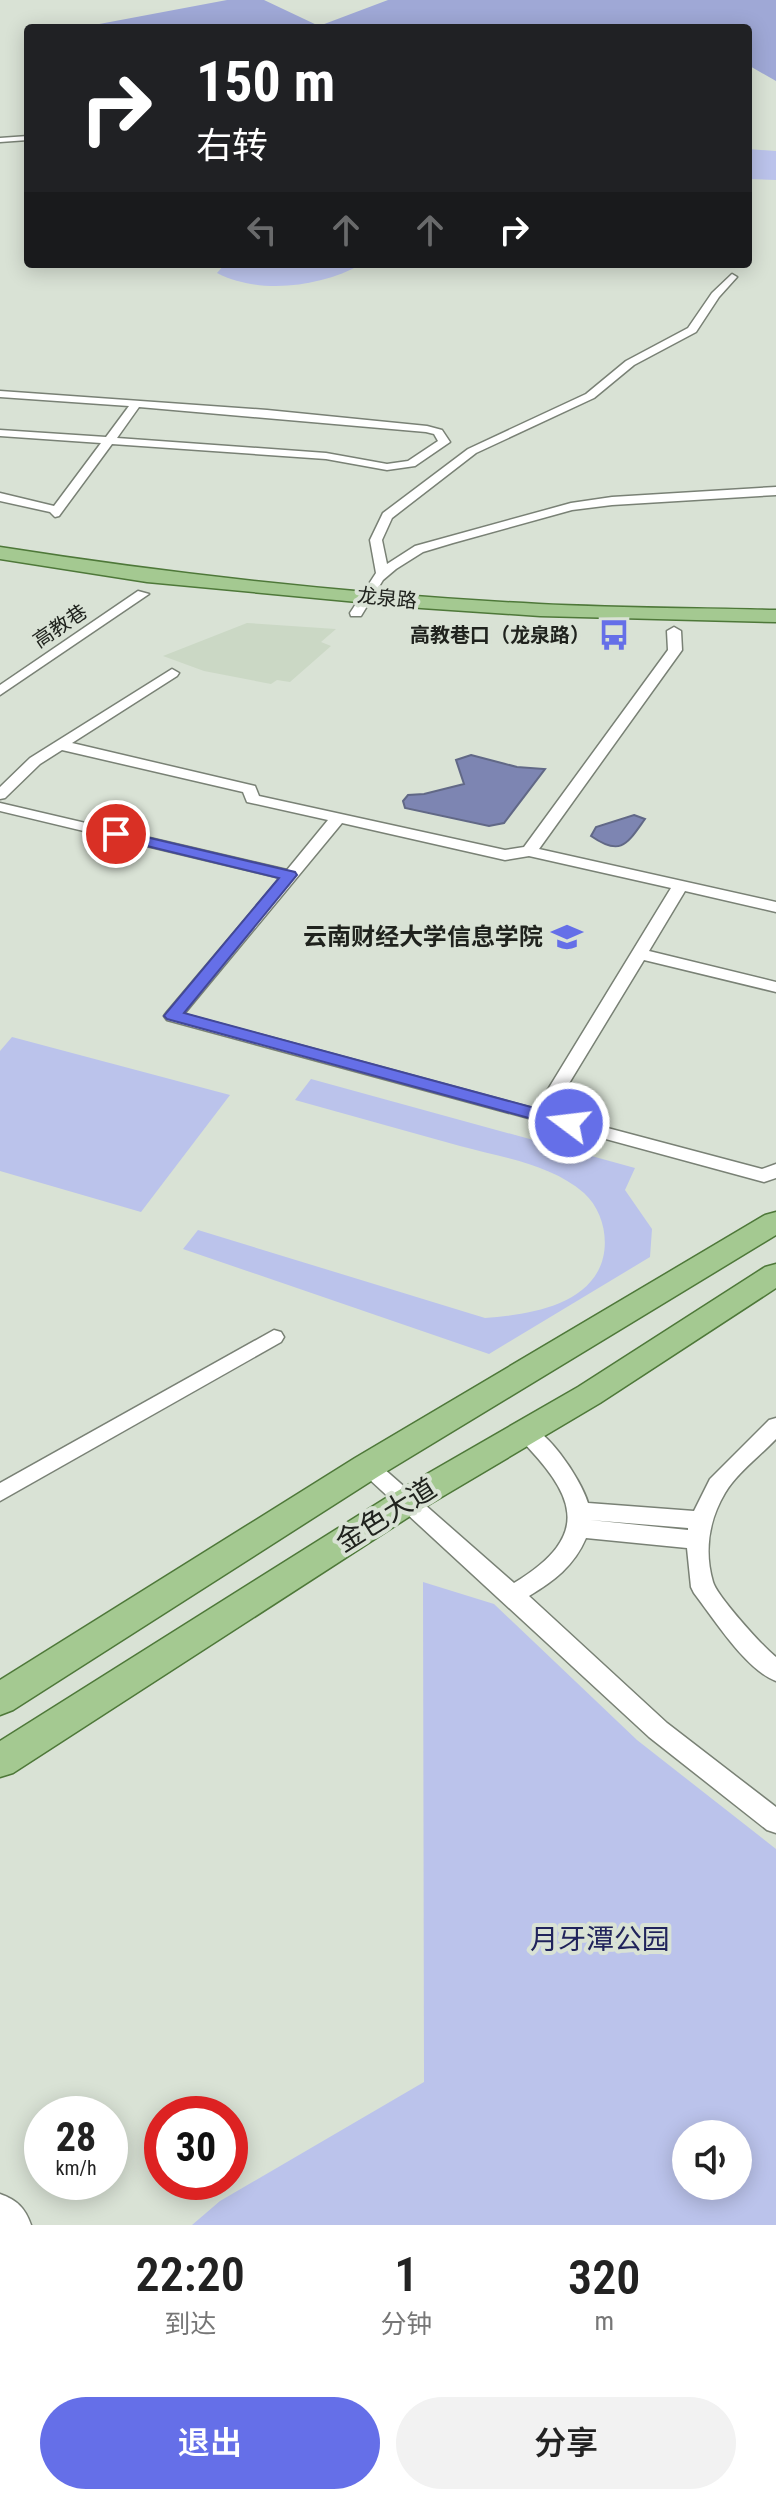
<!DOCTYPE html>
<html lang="zh">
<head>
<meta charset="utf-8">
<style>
  :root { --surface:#fff; --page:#f2f2f2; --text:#222; --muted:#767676; --accent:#656fe8 }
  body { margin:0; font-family:"Roboto Condensed","Noto Sans SC",sans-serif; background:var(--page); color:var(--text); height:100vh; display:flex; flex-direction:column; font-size:30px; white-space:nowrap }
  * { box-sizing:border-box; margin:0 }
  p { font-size:26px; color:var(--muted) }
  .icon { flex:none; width:44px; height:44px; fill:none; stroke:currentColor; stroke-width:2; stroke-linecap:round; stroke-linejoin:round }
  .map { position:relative; height:2225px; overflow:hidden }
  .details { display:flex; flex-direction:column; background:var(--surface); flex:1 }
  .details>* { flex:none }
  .top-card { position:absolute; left:24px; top:24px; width:728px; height:244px; border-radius:8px; box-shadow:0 4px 20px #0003; background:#202124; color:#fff; overflow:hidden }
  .tools { position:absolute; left:672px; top:2120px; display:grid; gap:16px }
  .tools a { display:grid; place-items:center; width:80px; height:80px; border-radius:50%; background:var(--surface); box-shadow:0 4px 20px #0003; font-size:40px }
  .speed { position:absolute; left:24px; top:2096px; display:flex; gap:16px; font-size:40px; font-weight:700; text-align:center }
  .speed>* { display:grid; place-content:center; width:104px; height:104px; border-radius:50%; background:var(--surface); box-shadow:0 4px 20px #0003; line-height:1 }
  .speed small { font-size:20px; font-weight:400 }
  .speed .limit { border:12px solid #d22; background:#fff; color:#111 }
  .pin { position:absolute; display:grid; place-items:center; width:68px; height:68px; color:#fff; margin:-34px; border:4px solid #fff; border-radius:50%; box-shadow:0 2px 8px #0007 }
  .me { position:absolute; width:88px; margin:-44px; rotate:285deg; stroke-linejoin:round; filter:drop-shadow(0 0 6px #0008) }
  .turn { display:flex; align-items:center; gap:28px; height:168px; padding:0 40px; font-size:36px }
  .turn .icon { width:104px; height:104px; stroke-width:2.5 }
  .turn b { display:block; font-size:56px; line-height:68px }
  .lanes { display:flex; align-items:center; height:76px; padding:0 40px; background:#0003; justify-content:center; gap:40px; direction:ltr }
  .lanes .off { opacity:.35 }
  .eta { display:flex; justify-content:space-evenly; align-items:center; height:136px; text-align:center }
  .eta b { font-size:48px; font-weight:600; line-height:56px }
  .action { display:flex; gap:16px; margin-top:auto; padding:16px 40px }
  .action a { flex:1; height:92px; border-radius:48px; background:var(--accent); color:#fff; font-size:32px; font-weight:600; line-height:92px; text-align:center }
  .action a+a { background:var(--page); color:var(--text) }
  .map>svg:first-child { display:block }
  .built { fill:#cbd8c5 }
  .green { fill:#bbc3eb; fill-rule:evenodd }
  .forest { fill:#9fa8d6 }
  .water { fill:#7d85b2; stroke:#616886; stroke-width:2 }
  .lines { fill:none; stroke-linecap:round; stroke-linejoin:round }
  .street-casing { stroke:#798175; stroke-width:3 }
  .secondary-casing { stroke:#798175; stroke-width:3 }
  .primary-casing { stroke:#4e7839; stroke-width:3 }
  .street { fill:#fff; fill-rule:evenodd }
  .secondary { fill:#fff; fill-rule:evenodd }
  .primary { fill:#a4c991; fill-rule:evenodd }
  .route { fill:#656fe8; stroke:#424897; stroke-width:2 }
  .labels { text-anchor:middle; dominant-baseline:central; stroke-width:8; stroke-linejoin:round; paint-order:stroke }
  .far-street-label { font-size:20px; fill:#20231e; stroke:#d9e2d5 }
  .far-poi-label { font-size:20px; font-weight:bold; fill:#20231e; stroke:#d9e2d5; text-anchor:end }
  .poi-label { font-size:24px; font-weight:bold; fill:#20231e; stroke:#d9e2d5; text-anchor:end }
  .near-street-label { font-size:28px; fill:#20231e; stroke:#d9e2d5 }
  .near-park-label { font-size:28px; fill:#20235b; stroke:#d9e2d5 }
</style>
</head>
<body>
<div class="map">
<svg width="776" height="2225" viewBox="0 0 776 2225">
  <rect width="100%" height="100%" fill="#d9e2d5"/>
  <polygon class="built" points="247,623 336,629 321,642 331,646 290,682 277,680 271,684 204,671 163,656"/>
  <g class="green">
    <polygon points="748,149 776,151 776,180 748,179"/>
    <path d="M225 264H362C321 287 260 295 217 273Z"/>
    <polygon points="12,1037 230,1095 141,1212 0,1171 0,1051"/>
    <path d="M311 1079 635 1168 625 1190 652 1229 650 1257 489 1354 183 1249 198 1230 485 1318C523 1315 578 1308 598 1271 611 1247 605 1212 584 1193 551 1164 500 1157 460 1146 405 1131 350 1115 295 1100Z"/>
    <path d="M423 1582 494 1604 637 1740 776 1849V2225H192L220 2201 424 2082ZM738 2134V2186H686V2134Z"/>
  </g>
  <polygon class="forest" points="227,0 264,0 319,26 388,0 776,0 776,81 748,65 748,28 78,28"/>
  <g class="water">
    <polygon points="471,755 517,767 545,769 504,823 489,826 405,808 403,801 408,795 424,794 464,784 456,760"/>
    <path d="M634 815 645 819C627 844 621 857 591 836L596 827Z"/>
  </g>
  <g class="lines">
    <defs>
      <g id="street">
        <polygon points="28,136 28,140 0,142 0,138"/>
        <polygon points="732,274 737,277 719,297 696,332 634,365 594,398 476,453 392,518 382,540 387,564 415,546 571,503 612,497 776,487 776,495 612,505 572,510 453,543 423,552 396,569 383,580 361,616 351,616 350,613 376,573 370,540 383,513 468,449 586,394 626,361 688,328 712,293"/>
        <path d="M0 391 267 410 427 426 442 430 450 442 415 466 387 470 326 459 112 444 59 516 55 517 50 512 0 501V493L54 506 101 443 0 436V430L106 437 129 406 0 397ZM139 407 426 432 434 434 438 441 408 461 387 464 326 453 117 438Z"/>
        <polygon points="138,591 149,594 0,695 0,685"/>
        <path d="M674 627 681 631 682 650 539 849 776 902V912L685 891 649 951 776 982V992L644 960 551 1113 762 1169 776 1164V1178L764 1182 167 1020 164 1016 167 1012 280 878 0 811V803L287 870 328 820 247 802 243 792 62 750 40 764 5 798 0 799V787L30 758 172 669 179 673 177 676 72 743 255 786 259 796 505 850 524 847 668 650 667 631ZM342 823 505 860 529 856 671 888 536 1109 184 1014Z"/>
        <polygon points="274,1330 281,1332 284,1337 281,1342 0,1501 0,1483"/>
        <path d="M776 1418V1439C760 1456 737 1473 725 1493 709 1520 704 1551 713 1582 717 1596 763 1647 776 1657V1681C746 1670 714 1619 694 1593L691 1587 687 1548 586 1538C574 1566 554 1581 529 1596L667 1723 776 1807V1833L767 1830 649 1737 356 1467 359 1461 367 1459 375 1461 514 1583C595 1534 574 1494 518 1437L514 1431 518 1425C542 1418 582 1481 588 1503L694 1511 710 1479 769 1420ZM590 1520 688 1528V1530Z"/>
      </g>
      <path id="secondary" d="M0 2194C17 2200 25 2208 31 2225H0Z"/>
      <g id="primary">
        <path d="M0 547C178 575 358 595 539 604 618 608 697 608 776 610V622L540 616 421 608 147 582 0 559Z"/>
        <polygon points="776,1212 776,1235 379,1476 13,1710 0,1715 0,1680 355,1458 765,1215"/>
        <polygon points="776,1264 776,1288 600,1403 418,1511 13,1773 0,1777 0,1741 394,1493 578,1387 765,1267"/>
      </g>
    </defs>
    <use href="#street" class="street-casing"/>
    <use href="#secondary" class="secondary-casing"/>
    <use href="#primary" class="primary-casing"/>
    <use href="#street" class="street"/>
    <use href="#secondary" class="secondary"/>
    <use href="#primary" class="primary"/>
  </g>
  <polygon class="route" points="116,830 295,872 297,875 184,1013 575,1119 578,1123 569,1129 167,1019 164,1016 167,1012 279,878 110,837 108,834"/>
  <defs>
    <symbol id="bus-bare" viewBox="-9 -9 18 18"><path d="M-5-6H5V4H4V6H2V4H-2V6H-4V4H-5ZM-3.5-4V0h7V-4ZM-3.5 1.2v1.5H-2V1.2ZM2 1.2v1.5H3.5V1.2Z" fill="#656fe8" stroke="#d9e2d5" stroke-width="2.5" paint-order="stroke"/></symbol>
    <symbol id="school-bare" viewBox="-9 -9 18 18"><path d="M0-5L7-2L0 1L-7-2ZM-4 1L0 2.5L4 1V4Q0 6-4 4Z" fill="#656fe8" stroke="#d9e2d5" stroke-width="2.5" paint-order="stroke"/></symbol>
  </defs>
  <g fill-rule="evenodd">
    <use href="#bus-bare" x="592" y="613" width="44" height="44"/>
    <use href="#school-bare" x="545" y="915" width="44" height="44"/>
  </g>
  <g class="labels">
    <g class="far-street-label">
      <text transform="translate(387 598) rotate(6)">龙泉路</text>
      <text transform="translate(60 626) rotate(-34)">高教巷</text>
    </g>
    <g class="far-poi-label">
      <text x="590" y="635">高教巷口（龙泉路）</text>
    </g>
    <g class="poi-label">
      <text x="543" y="937">云南财经大学信息学院</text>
    </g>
    <g class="near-street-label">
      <text transform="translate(386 1515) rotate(-32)">金色大道</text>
    </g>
    <g class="near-park-label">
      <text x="600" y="1939">月牙潭公园</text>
    </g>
  </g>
</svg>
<div class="tools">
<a><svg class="icon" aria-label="sound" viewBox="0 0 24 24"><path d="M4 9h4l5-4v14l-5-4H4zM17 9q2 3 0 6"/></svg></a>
</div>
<div class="speed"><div>28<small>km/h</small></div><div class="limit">30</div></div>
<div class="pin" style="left:116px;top:834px;background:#d93025"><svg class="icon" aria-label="arrive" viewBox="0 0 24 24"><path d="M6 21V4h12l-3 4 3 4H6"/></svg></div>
<svg class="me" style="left:569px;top:1123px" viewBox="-20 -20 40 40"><circle r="17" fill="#656fe8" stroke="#fff" stroke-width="3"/><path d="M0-11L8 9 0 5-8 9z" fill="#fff"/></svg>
<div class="top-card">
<div class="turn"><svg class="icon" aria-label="right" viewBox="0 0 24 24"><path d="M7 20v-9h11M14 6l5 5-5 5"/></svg><div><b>150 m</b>右转</div></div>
<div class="lanes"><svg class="icon off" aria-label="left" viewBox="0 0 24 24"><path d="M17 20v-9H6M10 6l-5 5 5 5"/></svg><svg class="icon off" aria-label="ahead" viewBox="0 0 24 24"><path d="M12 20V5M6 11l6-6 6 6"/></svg><svg class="icon off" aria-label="ahead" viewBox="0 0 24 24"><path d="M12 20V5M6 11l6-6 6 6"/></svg><svg class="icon" aria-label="right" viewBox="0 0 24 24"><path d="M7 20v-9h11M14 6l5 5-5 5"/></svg></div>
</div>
</div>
<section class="details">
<div class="eta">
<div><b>22:20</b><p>到达</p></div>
<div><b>1</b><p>分钟</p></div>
<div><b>320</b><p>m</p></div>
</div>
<div class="action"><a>退出</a><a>分享</a></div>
</section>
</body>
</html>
